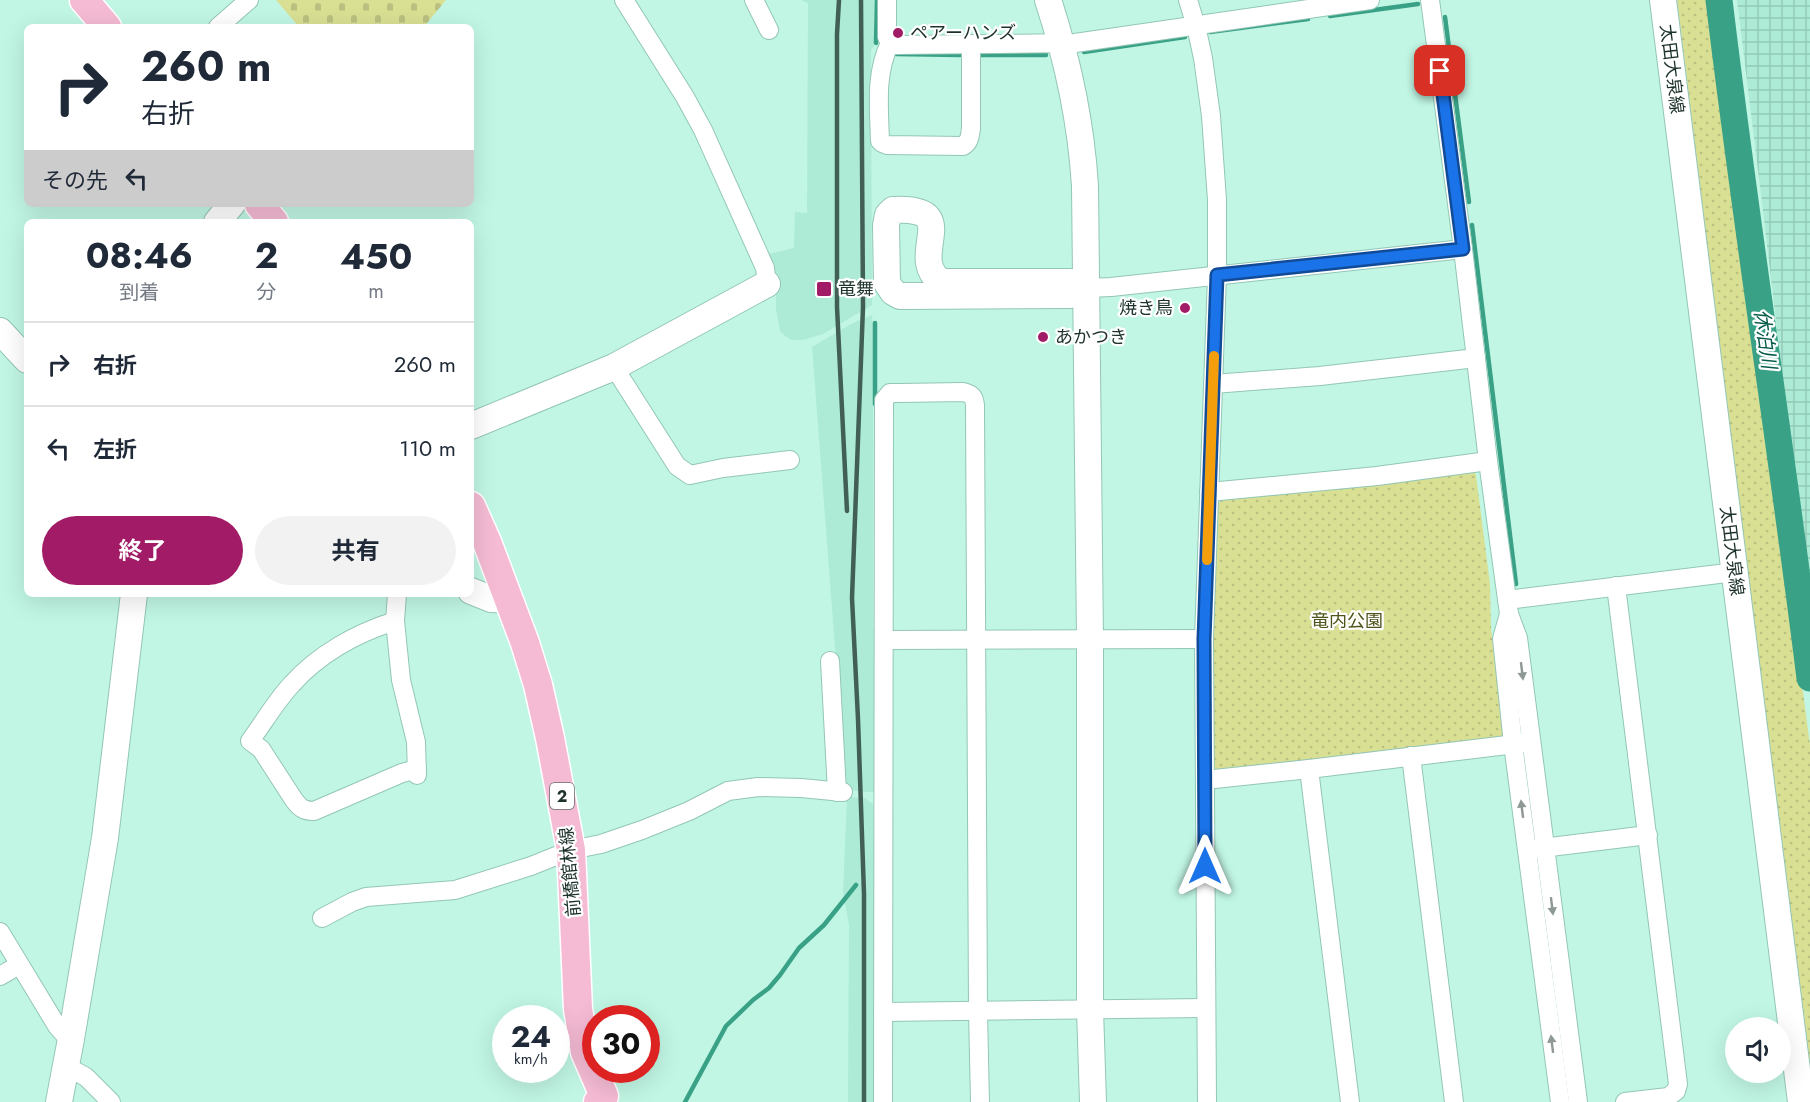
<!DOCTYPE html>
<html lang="ja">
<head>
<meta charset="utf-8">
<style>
  :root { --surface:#fff; --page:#f2f2f3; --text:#1f2937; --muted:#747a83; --line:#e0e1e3; --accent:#a21b66 }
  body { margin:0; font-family:Jost,"Noto Sans JP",sans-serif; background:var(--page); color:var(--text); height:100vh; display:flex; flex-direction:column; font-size:22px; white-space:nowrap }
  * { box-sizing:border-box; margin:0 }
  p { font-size:20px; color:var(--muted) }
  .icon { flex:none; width:33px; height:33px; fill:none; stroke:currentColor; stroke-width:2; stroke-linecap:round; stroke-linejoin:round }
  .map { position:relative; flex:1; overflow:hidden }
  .panel { position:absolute; left:24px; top:219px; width:450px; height:378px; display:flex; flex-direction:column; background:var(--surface); border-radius:9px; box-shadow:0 6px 24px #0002 }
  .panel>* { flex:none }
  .banner { position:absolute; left:24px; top:24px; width:450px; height:183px; border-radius:9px; box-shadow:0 6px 24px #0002; background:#fff; color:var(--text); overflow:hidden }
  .buttons { position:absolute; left:1725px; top:1017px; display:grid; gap:12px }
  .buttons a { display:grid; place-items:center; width:66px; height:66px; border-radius:50%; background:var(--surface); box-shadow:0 6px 24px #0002; font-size:30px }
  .speed { position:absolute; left:492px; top:1005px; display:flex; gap:12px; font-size:30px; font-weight:700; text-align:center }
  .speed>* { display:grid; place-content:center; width:78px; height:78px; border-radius:50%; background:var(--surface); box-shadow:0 6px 24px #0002; line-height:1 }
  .speed small { font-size:15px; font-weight:400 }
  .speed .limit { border:9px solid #d22; background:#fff; color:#111 }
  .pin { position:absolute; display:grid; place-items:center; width:51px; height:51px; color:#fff; margin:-26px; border-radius:12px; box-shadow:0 3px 9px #0006 }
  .me { position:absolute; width:66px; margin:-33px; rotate:0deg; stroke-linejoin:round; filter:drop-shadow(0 0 4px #0008) }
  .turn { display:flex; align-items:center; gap:21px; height:126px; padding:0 18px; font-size:27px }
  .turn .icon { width:78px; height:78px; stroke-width:2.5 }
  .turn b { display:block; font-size:42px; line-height:51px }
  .then { display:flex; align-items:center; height:57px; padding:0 18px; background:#0003; gap:12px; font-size:22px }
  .eta { display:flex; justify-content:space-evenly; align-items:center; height:102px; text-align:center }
  .eta b { font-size:36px; font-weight:700; line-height:42px }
  .button { display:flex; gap:12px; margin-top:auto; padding:12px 18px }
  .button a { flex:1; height:69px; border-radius:36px; background:var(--accent); color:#fff; font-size:24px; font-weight:700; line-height:69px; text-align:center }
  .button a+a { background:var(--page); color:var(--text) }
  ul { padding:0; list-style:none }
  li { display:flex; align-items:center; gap:18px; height:84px; padding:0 18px; border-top:2px solid var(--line) }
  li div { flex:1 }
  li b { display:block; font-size:22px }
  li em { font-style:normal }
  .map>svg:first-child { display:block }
  .built { fill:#adebd7 }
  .industrial { fill:url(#industrial-grid) }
  .grass { fill:url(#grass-dots) }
  .cemetery { fill:url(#cemetery-stones) }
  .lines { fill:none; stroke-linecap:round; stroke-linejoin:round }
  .stream { stroke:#39a186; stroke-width:4.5 }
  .river { stroke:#39a186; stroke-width:27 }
  .street-casing { stroke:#93c6b6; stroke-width:20 }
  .secondary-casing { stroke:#93c6b6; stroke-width:28 }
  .primary-casing { stroke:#fff; stroke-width:31 }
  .street { stroke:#fff; stroke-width:18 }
  .secondary { stroke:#fff; stroke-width:26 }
  .primary { stroke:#f5bbd4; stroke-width:28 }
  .rail { stroke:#425f55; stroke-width:4.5 }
  .oneway { fill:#8e9895 }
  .route-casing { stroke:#114b97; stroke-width:15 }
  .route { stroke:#1a73e8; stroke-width:10 }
  .slow { stroke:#f59e0b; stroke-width:10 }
  .poi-dot { fill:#a21b66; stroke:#fff; stroke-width:2 }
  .labels { text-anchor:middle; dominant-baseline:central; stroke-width:4.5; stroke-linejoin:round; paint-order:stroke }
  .shield { fill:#fff; stroke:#61706b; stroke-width:1.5 }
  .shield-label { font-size:16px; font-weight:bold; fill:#1d322b }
  .poi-label { font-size:18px; fill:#1d322b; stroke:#fff; text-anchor:start }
  .street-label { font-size:18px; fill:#1d322b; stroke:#fff }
  .park-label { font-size:18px; fill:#50541a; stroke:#fff }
  .water-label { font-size:20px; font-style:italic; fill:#055c4a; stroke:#fff }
</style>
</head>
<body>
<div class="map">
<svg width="1810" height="1102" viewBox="0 0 1810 1102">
  <defs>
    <pattern id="industrial-grid" width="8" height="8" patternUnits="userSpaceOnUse" patternTransform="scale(1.5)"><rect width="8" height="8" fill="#adebd7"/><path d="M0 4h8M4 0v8" fill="none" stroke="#94cab9"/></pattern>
    <pattern id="grass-dots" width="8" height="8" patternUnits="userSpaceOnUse" patternTransform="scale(1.5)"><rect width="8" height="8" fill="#d9e094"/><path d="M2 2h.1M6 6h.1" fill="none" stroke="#bac180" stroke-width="1.8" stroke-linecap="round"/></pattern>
    <pattern id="cemetery-stones" width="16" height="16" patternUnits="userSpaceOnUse" patternTransform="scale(1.5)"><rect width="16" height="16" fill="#d9e094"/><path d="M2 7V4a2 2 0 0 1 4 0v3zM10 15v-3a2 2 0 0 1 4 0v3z" fill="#bac180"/></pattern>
  </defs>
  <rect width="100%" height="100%" fill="#c1f6e4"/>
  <g class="built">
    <polygon points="801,0 875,0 874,46 871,50 872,305 823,334 803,340 792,340 785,336 780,331 776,309 776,292 765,255 794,248 795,212 807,213 808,3"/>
    <polygon points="872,315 873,326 873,629 878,633 878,648 874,650 874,792 866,792 843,789 843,752 812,347 851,324"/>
    <polygon points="847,797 865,798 873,804 875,894 876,1102 848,1102 849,925 843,892"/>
  </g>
  <polygon class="industrial" points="1737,0 1810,0 1810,608 1763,211"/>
  <g class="grass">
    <polygon points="1677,0 1712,0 1810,745 1810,1073"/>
    <polygon points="1474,471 1476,475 1490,584 1491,629 1505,734 1498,740 1218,773 1211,767 1210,635 1215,508 1223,498"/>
  </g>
  <polygon class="cemetery" points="276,0 446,0 424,27 299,27"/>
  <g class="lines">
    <g class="stream">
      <polyline points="1330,16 1418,4"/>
      <polyline points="1445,17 1469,202"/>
      <polyline points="1210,32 1308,19"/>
      <polyline points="876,43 877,0"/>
      <polyline points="1084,52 1185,37"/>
      <polyline points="896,54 960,55"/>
      <polyline points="981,55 1046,55"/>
      <polyline points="1472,225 1516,584"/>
      <polyline points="875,323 875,404"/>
      <polyline points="1551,962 1555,995"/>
      <polyline points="685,1102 726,1026 753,1000 769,988 780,975 799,948 824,925 856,885"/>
    </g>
    <path class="river" d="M1719 0C1746 226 1782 452 1810 678"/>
    <defs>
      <g id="street">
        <polyline points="624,0 685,97 703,130 765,268 767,284"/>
        <polyline points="754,0 769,30"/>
        <path d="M887 0V37L890 43C875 73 879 107 880 141L882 143 887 145 963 146C970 142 970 135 971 128V44"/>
        <polyline points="1188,0 1196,26 1203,58 1211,116 1217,200 1217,275 1204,639 1207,1102"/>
        <polyline points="1430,0 1463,249 1488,461 1509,614 1518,638 1578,1102"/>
        <polyline points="218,27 249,0"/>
        <polyline points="890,43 895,45 1075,43 1370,0"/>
        <polyline points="1087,288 1111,287 1463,249"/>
        <polyline points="614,367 677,466 690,475 723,468 790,460"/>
        <polyline points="1213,384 1320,376 1476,358"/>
        <polyline points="1209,492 1377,476 1488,461"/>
        <polyline points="1616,586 1678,1084 1676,1091 1668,1097 1625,1102"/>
        <polyline points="397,594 395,621 401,680 416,742 417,775"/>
        <polyline points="1507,600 1735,572"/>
        <polyline points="1509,614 1502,639 1513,744 1560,1102"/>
        <path d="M395 621C357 633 319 654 292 684 276 701 264 722 250 741L261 749 294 800C300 808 304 811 314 811L402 773 417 769"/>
        <polyline points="884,640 1204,639"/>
        <polyline points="830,661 837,792"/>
        <polyline points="1411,756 1454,1102"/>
        <polyline points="1309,769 1350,1102"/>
        <polyline points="1205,780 1309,769 1524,743"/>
        <polyline points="1534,849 1648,835"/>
        <polyline points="322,918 352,902 366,897 455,890 531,866 571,850 601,844 642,830 689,811 728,791 758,787 801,788 843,792"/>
        <polyline points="0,932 57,1026 64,1034 71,1039"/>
        <polyline points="0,976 19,965"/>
        <polyline points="883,1012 1205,1008"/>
        <polyline points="66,1066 86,1077 111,1102"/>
        <path d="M883 1102 884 400 890 393H899L963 392C971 394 974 396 975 405L978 1011 980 1102"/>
      </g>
      <g id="secondary">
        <path d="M1048 0C1068 61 1081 122 1085 186L1090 640V1009L1093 1102"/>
        <polyline points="1663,0 1801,1102"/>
        <path d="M893 210C966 206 905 256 941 282H1071L1087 288 1070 295 900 296 893 292 887 283 886 225 888 215Z"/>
        <polyline points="217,222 232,204"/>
        <polyline points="0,331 27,360"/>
        <polyline points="471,426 614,367 767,284"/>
        <polyline points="471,591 491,599 510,600"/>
        <polyline points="59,1102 71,1039 105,838 134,594"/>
      </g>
      <g id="primary">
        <polyline points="84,0 107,27"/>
        <polyline points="259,204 274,222"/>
        <polyline points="471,506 487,542 525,643 538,685 550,738 571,850 578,1009 585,1052 604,1096 598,1102"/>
      </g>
    </defs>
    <use href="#street" class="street-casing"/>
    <use href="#secondary" class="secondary-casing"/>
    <use href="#primary" class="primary-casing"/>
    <use href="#street" class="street"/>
    <use href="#secondary" class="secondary"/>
    <use href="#primary" class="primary"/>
    <g class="rail">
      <polyline points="839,0 837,34 837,307 847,511"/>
      <polyline points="861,0 863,307 852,598 858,719 864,894 864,1102"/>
    </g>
  </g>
  <defs><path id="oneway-solid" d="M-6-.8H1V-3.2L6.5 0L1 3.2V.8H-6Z" transform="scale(1.5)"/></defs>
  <g class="oneway">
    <use href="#oneway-solid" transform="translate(1522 671) rotate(83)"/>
    <use href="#oneway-solid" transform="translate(1522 809) rotate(-97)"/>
    <use href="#oneway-solid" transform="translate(1552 906) rotate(83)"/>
    <use href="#oneway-solid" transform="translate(1552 1044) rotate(-97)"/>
  </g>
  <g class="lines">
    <defs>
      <polyline id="route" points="1205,866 1204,639 1217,275 1463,249 1440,71"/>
    </defs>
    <use href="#route" class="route-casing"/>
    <use href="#route" class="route"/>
    <polyline class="slow" points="1207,560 1214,356"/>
  </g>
  <g class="poi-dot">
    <circle cx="898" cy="33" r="6"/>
    <rect x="816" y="281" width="16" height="16" rx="3"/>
    <circle cx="1185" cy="308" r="6"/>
    <circle cx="1043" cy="337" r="6"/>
  </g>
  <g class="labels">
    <rect class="shield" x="550" y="783" width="24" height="26" rx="4.5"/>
    <g class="shield-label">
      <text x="562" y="796">2</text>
    </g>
    <g class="poi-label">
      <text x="910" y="33">ペアーハンズ</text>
      <text x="838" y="289">竜舞</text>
      <text x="1173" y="308" text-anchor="end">焼き鳥</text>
      <text x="1055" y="337">あかつき</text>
    </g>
    <g class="street-label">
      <text transform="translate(1672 69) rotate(83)">太田大泉線</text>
      <text transform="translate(1732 551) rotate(83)">太田大泉線</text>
      <text transform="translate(570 872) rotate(-95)">前橋館林線</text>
    </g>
    <g class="park-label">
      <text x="1347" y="621">竜内公園</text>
    </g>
    <g class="water-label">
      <text transform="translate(1765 339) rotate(82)">休泊川</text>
    </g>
  </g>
</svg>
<div class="buttons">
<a><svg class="icon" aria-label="sound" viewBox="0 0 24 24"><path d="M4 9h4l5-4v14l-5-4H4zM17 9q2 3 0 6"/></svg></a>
</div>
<div class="speed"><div>24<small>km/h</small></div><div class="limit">30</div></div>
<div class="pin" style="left:1440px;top:71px;background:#d93025"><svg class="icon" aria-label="arrive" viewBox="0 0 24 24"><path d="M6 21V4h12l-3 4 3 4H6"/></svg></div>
<svg class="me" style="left:1205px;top:866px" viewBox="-20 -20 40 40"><path d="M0-17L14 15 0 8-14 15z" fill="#1a73e8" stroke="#fff" stroke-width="4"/></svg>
<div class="banner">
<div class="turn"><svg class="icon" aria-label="right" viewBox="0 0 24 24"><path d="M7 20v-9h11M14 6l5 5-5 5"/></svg><div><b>260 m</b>右折</div></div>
<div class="then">その先<svg class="icon" aria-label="left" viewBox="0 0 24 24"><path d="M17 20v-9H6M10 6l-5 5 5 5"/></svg></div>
</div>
<section class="panel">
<div class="eta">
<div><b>08:46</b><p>到着</p></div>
<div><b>2</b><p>分</p></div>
<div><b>450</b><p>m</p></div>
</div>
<ul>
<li><svg class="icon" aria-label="right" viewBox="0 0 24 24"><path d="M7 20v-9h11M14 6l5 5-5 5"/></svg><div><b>右折</b></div><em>260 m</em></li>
<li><svg class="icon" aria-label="left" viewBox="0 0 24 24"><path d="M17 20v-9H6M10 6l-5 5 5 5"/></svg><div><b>左折</b></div><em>110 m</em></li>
</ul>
<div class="button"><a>終了</a><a>共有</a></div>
</section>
</div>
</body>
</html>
